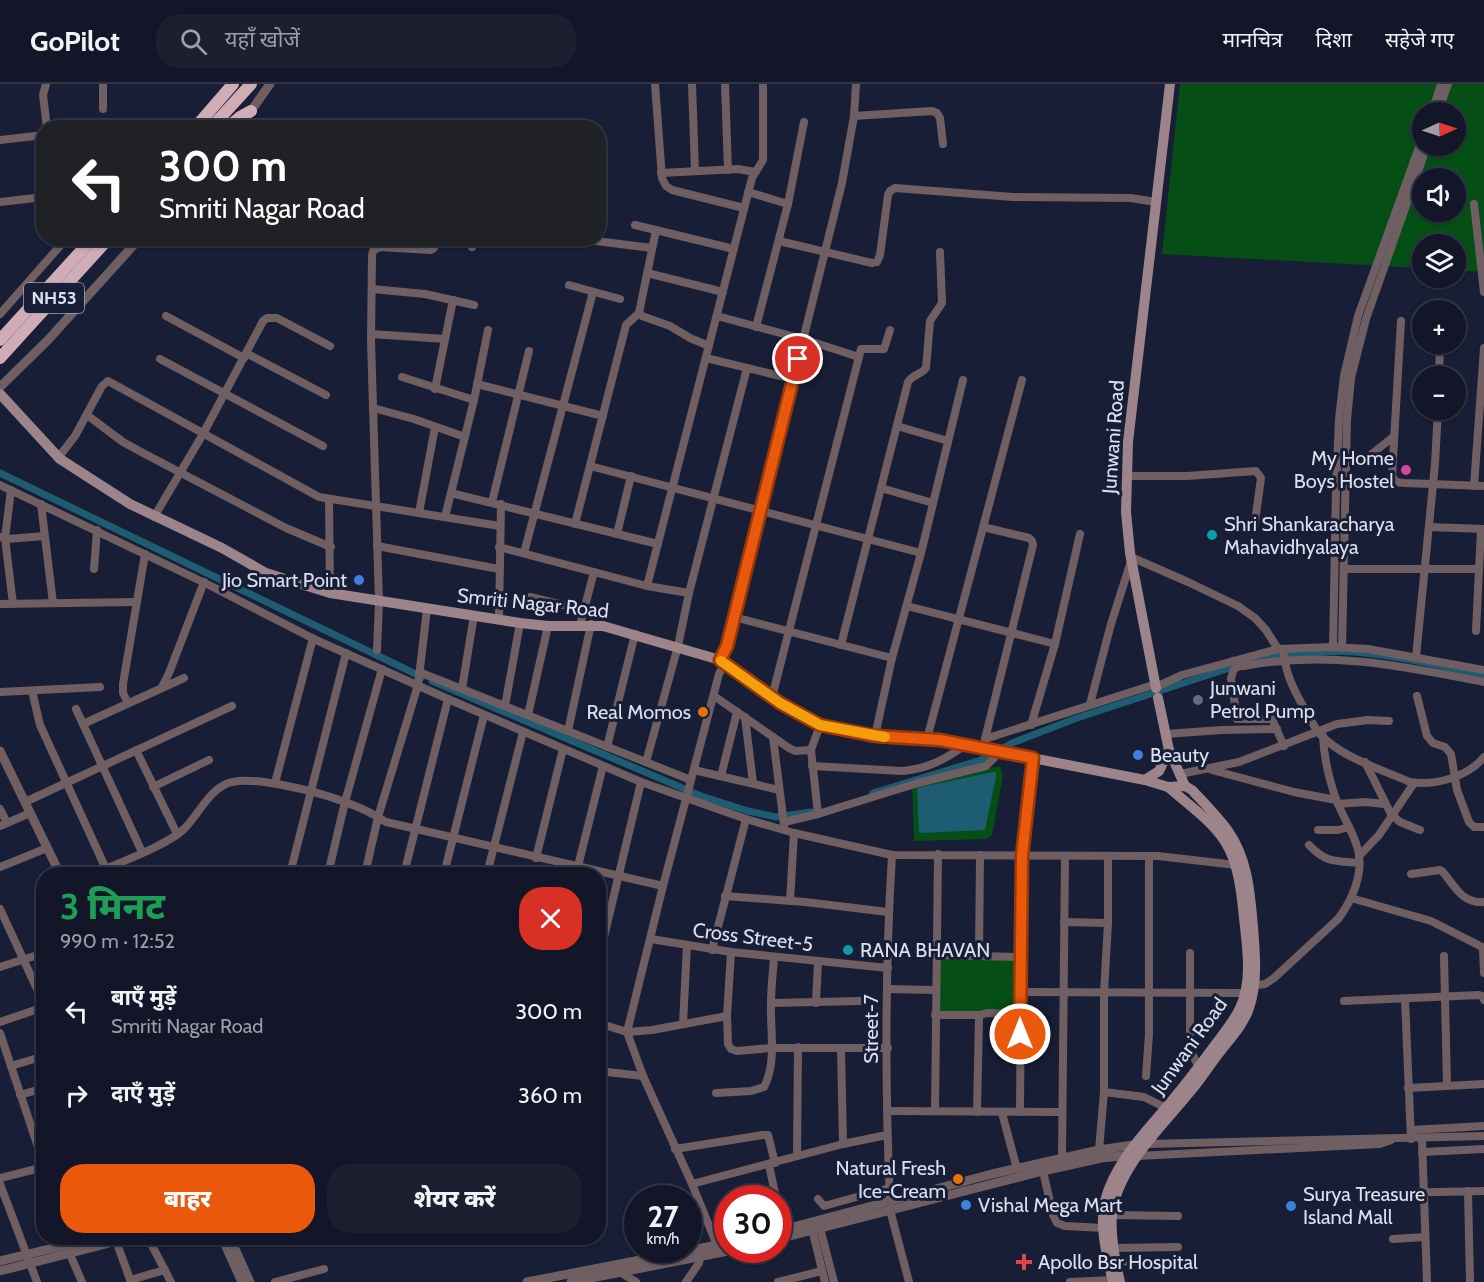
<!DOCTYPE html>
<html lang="hi">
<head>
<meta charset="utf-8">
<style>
  :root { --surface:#121628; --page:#1b1f30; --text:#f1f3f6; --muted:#9c9fa8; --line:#313545; --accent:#ea580c }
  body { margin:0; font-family:Cabin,"Noto Sans Devanagari",sans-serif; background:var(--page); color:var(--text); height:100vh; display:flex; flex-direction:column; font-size:22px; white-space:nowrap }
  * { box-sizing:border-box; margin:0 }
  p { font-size:20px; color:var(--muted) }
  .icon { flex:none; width:33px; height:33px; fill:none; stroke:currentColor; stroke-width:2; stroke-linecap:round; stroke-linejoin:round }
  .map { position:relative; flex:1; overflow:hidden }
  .side { position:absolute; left:36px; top:783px; width:570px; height:378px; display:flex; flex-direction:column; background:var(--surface); border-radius:24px; box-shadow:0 2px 4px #0004,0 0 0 2px var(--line) }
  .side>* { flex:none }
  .hud { position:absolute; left:36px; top:36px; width:570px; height:126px; border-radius:24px; box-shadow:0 2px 4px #0004,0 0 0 2px var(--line); background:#202124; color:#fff; overflow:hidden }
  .needle { width:39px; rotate:87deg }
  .buttons { position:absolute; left:1412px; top:18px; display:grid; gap:12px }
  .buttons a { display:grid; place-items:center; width:54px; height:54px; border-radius:50%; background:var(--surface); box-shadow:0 2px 4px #0004,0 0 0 2px var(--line); font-size:30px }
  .speed { position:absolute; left:624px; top:1101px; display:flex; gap:12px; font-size:30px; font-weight:700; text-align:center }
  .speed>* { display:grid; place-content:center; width:78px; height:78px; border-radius:50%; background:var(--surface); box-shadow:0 2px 4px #0004,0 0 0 2px var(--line); line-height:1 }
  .speed small { font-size:15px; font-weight:400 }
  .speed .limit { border:9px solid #d22; background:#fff; color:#111 }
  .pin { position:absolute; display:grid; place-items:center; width:51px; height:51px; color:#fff; margin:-26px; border:3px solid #fff; border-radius:50%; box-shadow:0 2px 6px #0007 }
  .me { position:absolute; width:66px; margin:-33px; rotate:0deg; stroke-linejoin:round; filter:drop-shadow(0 0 4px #0008) }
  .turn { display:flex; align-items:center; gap:21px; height:126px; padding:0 24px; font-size:27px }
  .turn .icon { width:78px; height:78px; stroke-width:2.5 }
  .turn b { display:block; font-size:42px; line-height:51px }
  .round { display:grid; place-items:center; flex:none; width:63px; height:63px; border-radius:24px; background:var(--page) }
  .summary { display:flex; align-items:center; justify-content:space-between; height:102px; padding:0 24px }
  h1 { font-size:36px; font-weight:800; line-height:45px; color:#1e9e55 }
  .action { display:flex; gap:12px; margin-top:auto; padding:12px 24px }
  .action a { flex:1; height:69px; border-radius:24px; background:var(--accent); color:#fff; font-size:24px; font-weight:800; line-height:69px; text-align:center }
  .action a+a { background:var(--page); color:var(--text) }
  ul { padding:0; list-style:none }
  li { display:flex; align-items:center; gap:18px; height:84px; padding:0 24px }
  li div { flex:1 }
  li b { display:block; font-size:22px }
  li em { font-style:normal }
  header { display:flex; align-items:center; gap:36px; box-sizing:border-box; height:84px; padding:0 30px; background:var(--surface); border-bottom:2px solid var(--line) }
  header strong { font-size:28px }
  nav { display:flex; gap:33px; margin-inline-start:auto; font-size:21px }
  .search { width:420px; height:54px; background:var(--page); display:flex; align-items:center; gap:15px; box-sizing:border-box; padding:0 21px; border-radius:24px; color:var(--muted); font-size:22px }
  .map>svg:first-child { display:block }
  .green { fill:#054f17; fill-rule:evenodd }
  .water { fill:#1e5c72 }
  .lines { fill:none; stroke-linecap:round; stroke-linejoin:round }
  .canal { stroke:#1e5c72; stroke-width:7 }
  .minor { stroke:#6f5f63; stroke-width:8 }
  .tertiary { stroke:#6f5f63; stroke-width:9 }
  .secondary { stroke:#9d848a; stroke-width:10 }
  .trunk { stroke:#d0adb6; stroke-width:12 }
  .route-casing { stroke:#983908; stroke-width:15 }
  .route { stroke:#ea580c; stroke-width:10 }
  .slow { stroke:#f59e0b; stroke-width:10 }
  .hotel-dot { fill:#d1479c; stroke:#181e35; stroke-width:2 }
  .culture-dot { fill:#0f9aa8; stroke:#181e35; stroke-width:2 }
  .shop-dot { fill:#3f7fe0; stroke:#181e35; stroke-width:2 }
  .service-dot { fill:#5c6f8a; stroke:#181e35; stroke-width:2 }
  .food-dot { fill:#e8710a; stroke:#181e35; stroke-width:2 }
  .health-dot { fill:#e0444e; stroke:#181e35; stroke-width:2 }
  .labels { text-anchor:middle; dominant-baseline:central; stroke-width:6; stroke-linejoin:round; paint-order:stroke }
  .shield { fill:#181e35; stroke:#a0a6b8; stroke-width:1.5 }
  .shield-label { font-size:18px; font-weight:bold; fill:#dae0f0 }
  .street-label { font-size:20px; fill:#dae0f0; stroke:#181e35 }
  .poi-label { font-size:20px; fill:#dae0f0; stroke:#181e35; text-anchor:start }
</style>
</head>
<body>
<header>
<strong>GoPilot</strong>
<div class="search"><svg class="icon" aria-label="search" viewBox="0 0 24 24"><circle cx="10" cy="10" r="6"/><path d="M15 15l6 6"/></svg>यहाँ खोजें</div>
<nav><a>मानचित्र</a><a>दिशा</a><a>सहेजे गए</a></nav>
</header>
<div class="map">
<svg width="1484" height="1198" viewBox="0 0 1484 1198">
  <rect width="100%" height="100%" fill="#181e35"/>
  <g class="green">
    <path d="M1180 0H1484V188L1455 186V160H1422V184L1162 170ZM1422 28H1455V62H1422ZM1422 94H1455V128H1422Z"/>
    <polygon points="1000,682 1003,691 992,751 986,755 914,757 912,701"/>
    <polygon points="936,871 1020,873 1020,930 935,931"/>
  </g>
  <polygon class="water" points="993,688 996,689 996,692 985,746 919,749 917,704"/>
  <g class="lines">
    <g class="canal">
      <polyline points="0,389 422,593"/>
      <polyline points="432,597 701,712 748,727 776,733 811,728"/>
      <path d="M873 709 981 676 1012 659 1077 634 1257 575C1287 571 1326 566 1355 568 1398 572 1442 582 1484 591"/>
    </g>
    <g class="minor">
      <polyline points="46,0 43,11 47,44"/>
      <polyline points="103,0 103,25"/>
      <polyline points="655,0 662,94 666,102 672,106 744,124"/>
      <polyline points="692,0 695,87"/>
      <polyline points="725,0 728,86"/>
      <polyline points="1432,28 1441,0"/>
      <polyline points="1438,28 1448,0"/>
      <polyline points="854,32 932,27 937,29 940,34 943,60"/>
      <polyline points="0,56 44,51"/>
      <polyline points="661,89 738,85 755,88"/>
      <polyline points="748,108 788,120"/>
      <polyline points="0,118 44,113"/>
      <polyline points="1474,120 1484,208"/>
      <polyline points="635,141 734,165"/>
      <polyline points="656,146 639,229 642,232 670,242 690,254 709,262"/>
      <polyline points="374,154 375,164"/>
      <polyline points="588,156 652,164"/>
      <polyline points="779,157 872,179"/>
      <polyline points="472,163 473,154"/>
      <polyline points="877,178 880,171 888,111 890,107 895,104 1013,113 1131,114 1156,118"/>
      <polyline points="647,189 723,208"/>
      <polyline points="569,201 620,215"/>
      <polyline points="372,205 425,210 474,221"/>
      <polyline points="0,230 67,154"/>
      <polyline points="166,232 244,274"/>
      <polyline points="717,232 803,255 859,273"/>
      <polyline points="1401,237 1392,392 1396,398 1404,399 1484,402"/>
      <polyline points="756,243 788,120 804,38"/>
      <polyline points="371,250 445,255"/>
      <polyline points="246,269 326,311"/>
      <polyline points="706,274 793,295"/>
      <polyline points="160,275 323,362"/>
      <polyline points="1439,292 1440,260"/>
      <polyline points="402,293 474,316"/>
      <polyline points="477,300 603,332"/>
      <polyline points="435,305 453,216"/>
      <polyline points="373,324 414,335 465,353"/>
      <polyline points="87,331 123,358 145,370 286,444 331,463"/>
      <polyline points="897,342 948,357"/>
      <polyline points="58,374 75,352 102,302 108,297 319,413 500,442"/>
      <polyline points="1345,380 1368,373 1393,353"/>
      <polyline points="590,382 921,469"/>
      <polyline points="1127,392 1187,392 1256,387 1261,394 1254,445"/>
      <polyline points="0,401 207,500 316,556 448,615 641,698 746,735 794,749 892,771 1158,772 1236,781"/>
      <polyline points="1474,402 1484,264"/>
      <polyline points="881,404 933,419"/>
      <polyline points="11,406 5,454 13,520"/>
      <polyline points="451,409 658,460"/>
      <polyline points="329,415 330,509"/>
      <polyline points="492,418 529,267"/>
      <polyline points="41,420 53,519"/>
      <polyline points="419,429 435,343"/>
      <polyline points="154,433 203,350 263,237 267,234 277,234 330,262"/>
      <polyline points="445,433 474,316 488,246"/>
      <polyline points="575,440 626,241 639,229"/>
      <polyline points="983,443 1029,454 1032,457 1033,461 985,655 986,666"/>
      <polyline points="1429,443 1484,445"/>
      <polyline points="617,450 631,392"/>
      <polyline points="0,453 8,455 44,452"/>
      <polyline points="377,462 499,485"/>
      <polyline points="499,463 647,502 689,509"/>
      <polyline points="524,469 593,208"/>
      <polyline points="1131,473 1188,498 1238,522 1255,534 1266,546 1278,565"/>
      <polyline points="94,485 97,446"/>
      <polyline points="1344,485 1479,485"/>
      <polyline points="647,502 752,94 763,76 763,0"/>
      <polyline points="530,513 584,526"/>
      <polyline points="0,520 137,518"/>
      <polyline points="907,522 1055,560"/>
      <polyline points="734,533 892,574"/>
      <polyline points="499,535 501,420"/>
      <polyline points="580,541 594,488"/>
      <polyline points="1476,547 1481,445"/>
      <path d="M841 561 908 298C913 290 921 291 926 284L930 237 942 219 940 168"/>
      <polyline points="1333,563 1336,405 1339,335 1344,292 1358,232 1422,55"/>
      <polyline points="1342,564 1347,336 1351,294 1366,235 1427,62"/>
      <path d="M1283 565C1285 587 1292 603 1303 622 1308 631 1313 642 1320 650 1340 673 1383 686 1410 698 1435 702 1468 693 1484 673"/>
      <polyline points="377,566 379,518 371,257 372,171 373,167 379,163 431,166 434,164 436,154"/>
      <polyline points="1416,573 1435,380 1438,326"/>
      <polyline points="720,576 727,562 842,99 854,32 856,0"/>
      <path d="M1233 577 1239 582H1244C1327 566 1402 582 1484 598"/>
      <polyline points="419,588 691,696"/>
      <polyline points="162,603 169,589 204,498"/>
      <polyline points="1156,603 1182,591 1278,565 1333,563 1368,565 1484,586"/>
      <polyline points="462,605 474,531"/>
      <polyline points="32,607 40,641 106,785"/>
      <polyline points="0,608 100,603"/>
      <polyline points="714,612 789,664 795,667 811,666"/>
      <polyline points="1417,612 1427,652 1433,659 1445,663 1451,670 1457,706 1469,738 1474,743 1484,743"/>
      <polyline points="772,613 861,265 884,265 890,246"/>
      <polyline points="128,619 123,609 123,600 145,470"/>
      <polyline points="1090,620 1111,540 1131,477"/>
      <polyline points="1235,621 1231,594 1234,585 1239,582"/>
      <polyline points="505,622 520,539"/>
      <polyline points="76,625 142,768"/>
      <polyline points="528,631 548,542"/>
      <polyline points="745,633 753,699"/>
      <polyline points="1237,635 1272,635 1284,662"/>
      <polyline points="83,640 184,594"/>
      <polyline points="1031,641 1055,560 1080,450"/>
      <polyline points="568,647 591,540"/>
      <polyline points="1166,650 1222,646 1277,645"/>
      <polyline points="875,652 892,574 921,469 963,296"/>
      <polyline points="773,653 784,741"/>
      <polyline points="927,655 1022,296"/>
      <polyline points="985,655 1156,600"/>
      <polyline points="607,663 635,550"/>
      <polyline points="136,666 177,750"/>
      <polyline points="646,678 678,562 689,509 747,284"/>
      <polyline points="1365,678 1391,730 1400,738 1420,746"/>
      <path d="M812 682 902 687C929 684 942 677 964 662"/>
      <polyline points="694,686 779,706"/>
      <polyline points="1212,686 1294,708 1336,716"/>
      <polyline points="1180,690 1239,678 1337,640 1368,636 1389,637"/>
      <polyline points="721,692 737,628"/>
      <polyline points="275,699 313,554"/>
      <polyline points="153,703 209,676"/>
      <polyline points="25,718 232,622"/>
      <polyline points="1338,720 1365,718 1385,720"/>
      <polyline points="0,725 7,739"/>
      <polyline points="818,730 811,666 820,641"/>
      <polyline points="784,738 818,730 918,699 986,682 1000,668"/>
      <polyline points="0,742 30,729"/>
      <polyline points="1318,746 1338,746 1349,743"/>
      <path d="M1309 761C1326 779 1335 777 1359 779"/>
      <polyline points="1359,772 1379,751 1414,699"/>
      <polyline points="536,774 563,665"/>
      <polyline points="0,783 47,764"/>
      <path d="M94 790C118 779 166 762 184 745 198 731 207 710 224 701 246 688 321 709 345 718 359 723 374 730 386 738L663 802"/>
      <polyline points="290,790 346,569"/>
      <polyline points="328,790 345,718 382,585"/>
      <polyline points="365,790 378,733 418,601 427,525"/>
      <polyline points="404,790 448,615"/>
      <polyline points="444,790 484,631"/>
      <polyline points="487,790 523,648"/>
      <polyline points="576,790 603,682"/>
      <path d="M1411 790 1440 786 1443 788C1455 803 1463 820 1484 818"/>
      <polyline points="725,812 805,818 888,828"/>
      <polyline points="1351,814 1431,837 1484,864"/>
      <polyline points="790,817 794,749"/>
      <polyline points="0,825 44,920"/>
      <polyline points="1064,838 1108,839"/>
      <polyline points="651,855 731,868 888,884"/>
      <polyline points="1483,864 1484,889"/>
      <polyline points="712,866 746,735"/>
      <polyline points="1190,869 1190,961 1192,970 1199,983"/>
      <polyline points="936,871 1020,873"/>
      <polyline points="979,872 980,771"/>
      <polyline points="1444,872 1447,1001"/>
      <polyline points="598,878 641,698"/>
      <polyline points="0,883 44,869"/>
      <path d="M1250 902 1265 900 1274 894 1338 835C1352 817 1364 789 1358 766 1354 748 1342 732 1336 715 1329 695 1324 674 1323 652"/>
      <polyline points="888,905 935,906"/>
      <polyline points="1020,908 1245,909"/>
      <polyline points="1405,916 1411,1055"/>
      <polyline points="1344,917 1479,911 1482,912 1484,916"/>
      <polyline points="771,919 861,917"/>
      <polyline points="816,919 818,877"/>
      <polyline points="935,931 980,931"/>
      <polyline points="727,932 728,960 731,965 737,967 771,964 888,964"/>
      <polyline points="0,938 44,923"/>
      <polyline points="598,939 627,948 652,946 727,932 731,868"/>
      <polyline points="683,940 687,861"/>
      <polyline points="0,949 44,1081"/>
      <polyline points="841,964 843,1060"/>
      <polyline points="11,982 44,972"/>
      <polyline points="598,987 643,992"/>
      <polyline points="1146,992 1149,950 1149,772"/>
      <polyline points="1408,1004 1484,1000"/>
      <polyline points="1104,1008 1144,1013 1166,1024"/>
      <path d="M716 1009 751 1007 764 1003C777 979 770 946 771 919 771 904 773 888 774 873"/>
      <polyline points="20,1011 44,1004"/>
      <polyline points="887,1027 1062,1028"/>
      <polyline points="935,1027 938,770"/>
      <polyline points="977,1028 979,934 980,931 987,929 1020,930"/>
      <polyline points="1020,1028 1022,772 1033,674"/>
      <polyline points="1002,1029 1017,1085"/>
      <polyline points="1411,1046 1484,1042"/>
      <polyline points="1422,1055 1427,1198"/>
      <polyline points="1147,1060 1484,1052"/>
      <polyline points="675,1065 763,1051 768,1051 775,1079"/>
      <polyline points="1099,1066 1104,1008 1104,909 1108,839 1108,772"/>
      <polyline points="1422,1068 1484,1065"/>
      <polyline points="797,1072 798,963"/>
      <polyline points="1137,1072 1380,1060 1391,1056"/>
      <polyline points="1062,1074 1065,772"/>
      <polyline points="769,1081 776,1114"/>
      <polyline points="1043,1087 1053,1131 1057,1139 1065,1142 1104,1144"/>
      <polyline points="0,1094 44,1083"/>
      <polyline points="0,1100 37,1198"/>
      <polyline points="692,1100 843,1060 887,1051"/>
      <polyline points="1468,1107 1470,1198"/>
      <polyline points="1393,1109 1484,1107"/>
      <polyline points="818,1115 824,1122 889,1104"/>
      <path d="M890 1118C885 1003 885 886 892 771"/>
      <polyline points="890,1126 909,1198"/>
      <polyline points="778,1128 782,1146"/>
      <polyline points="1112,1131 1178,1132"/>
      <polyline points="811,1141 825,1198"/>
      <polyline points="820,1144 834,1198"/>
      <polyline points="115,1154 131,1198"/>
      <polyline points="148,1154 171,1198"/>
      <polyline points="1393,1155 1425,1153"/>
      <polyline points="1114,1164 1178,1163"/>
      <polyline points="719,1166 692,1100 643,992 627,948 663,802 719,590 725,579"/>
      <polyline points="69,1168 82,1198"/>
      <polyline points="1116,1177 1181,1180"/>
      <polyline points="620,1188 636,1198"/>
      <polyline points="130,1196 165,1186"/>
      <polyline points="275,1198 324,1185"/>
      <polyline points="686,1198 699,1179 701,1168"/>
      <polyline points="778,1198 822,1187"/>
      <polyline points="1070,1198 1112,1196"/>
    </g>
    <g class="tertiary">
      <polyline points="239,44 270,0"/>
      <polyline points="0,303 48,256 140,154"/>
      <polyline points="0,667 60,790"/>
      <polyline points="778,1147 992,1090 1099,1066 1140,1060"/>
      <polyline points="222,1154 242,1198"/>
      <polyline points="230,1154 250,1198"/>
      <polyline points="778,1155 1043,1087 1101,1074 1132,1071"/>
      <polyline points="0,1177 95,1154"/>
      <polyline points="0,1187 129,1154"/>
      <polyline points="527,1198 728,1159"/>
      <polyline points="571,1198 733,1166"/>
    </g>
    <g class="secondary">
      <path d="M0 310 60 375 130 420 222 464 266 489 330 509 520 539 548 542H603L720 576 780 619 820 641 875 652 940 656 1145 696 1168 703 1185 702 1192 706C1204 719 1218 733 1228 747 1248 775 1250 810 1253 843 1255 869 1258 898 1249 924 1243 942 1227 958 1216 973 1207 985 1199 998 1189 1009 1161 1044 1117 1084 1112 1130 1110 1153 1115 1177 1120 1198"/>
      <polyline points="1156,604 1130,469 1126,428 1128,358 1170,0"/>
      <polyline points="1158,614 1169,666 1185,702"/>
      <polyline points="1145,696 1159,687 1169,666"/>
      <path d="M1113 1198C1107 1172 1099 1143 1105 1117 1113 1085 1137 1057 1158 1033 1178 1010 1197 986 1215 961 1224 949 1234 937 1240 924 1253 897 1247 862 1244 834 1237 757 1225 750 1168 703"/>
    </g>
    <g class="trunk">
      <polyline points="195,44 233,0"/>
      <polyline points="211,44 251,0"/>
      <polyline points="227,44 240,33 251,27"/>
      <polyline points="0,256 93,154"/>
      <polyline points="0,274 109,154"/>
    </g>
  </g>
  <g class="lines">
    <defs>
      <polyline id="route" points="798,275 727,562 720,576 780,619 820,641 875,652 940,656 1033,674 1022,772 1020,950"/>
    </defs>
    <use href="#route" class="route-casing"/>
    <use href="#route" class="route"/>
    <polyline class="slow" points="721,577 780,619 820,641 885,653"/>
  </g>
  <circle class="hotel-dot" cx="1406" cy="386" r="6"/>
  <g class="culture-dot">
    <circle cx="1212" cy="451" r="6"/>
    <circle cx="848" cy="866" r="6"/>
  </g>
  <g class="shop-dot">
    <circle cx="359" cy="496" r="6"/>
    <circle cx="1138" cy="671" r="6"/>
    <circle cx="966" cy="1121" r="6"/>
    <circle cx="1291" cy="1122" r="6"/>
  </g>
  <circle class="service-dot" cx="1198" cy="616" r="6"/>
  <g class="food-dot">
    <circle cx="703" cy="628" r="6"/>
    <circle cx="958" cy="1095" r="6"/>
  </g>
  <path class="health-dot" d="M1021 1169h6v6h6v6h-6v6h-6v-6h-6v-6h6z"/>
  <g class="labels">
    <rect class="shield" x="24" y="199" width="60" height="30" rx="4.5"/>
    <g class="shield-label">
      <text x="54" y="214">NH53</text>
    </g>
    <g class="street-label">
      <text transform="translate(1113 353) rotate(-86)">Junwani Road</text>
      <text transform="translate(533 519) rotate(6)">Smriti Nagar Road</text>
      <text transform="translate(753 853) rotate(7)">Cross Street-5</text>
      <text transform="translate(871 945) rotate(-90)">Street-7</text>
      <text transform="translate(1189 962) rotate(-54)">Junwani Road</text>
    </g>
    <g class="poi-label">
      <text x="1394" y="374" text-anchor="end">My Home<tspan x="1394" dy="23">Boys Hostel</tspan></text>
      <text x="1224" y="440">Shri Shankaracharya<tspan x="1224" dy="23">Mahavidhyalaya</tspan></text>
      <text x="347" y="496" text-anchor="end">Jio Smart Point</text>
      <text x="1210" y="604">Junwani<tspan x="1210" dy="23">Petrol Pump</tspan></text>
      <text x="691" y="628" text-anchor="end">Real Momos</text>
      <text x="1150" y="671">Beauty</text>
      <text x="860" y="866">RANA BHAVAN</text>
      <text x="946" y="1084" text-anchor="end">Natural Fresh<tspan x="946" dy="23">Ice-Cream</tspan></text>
      <text x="1303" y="1110">Surya Treasure<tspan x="1303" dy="23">Island Mall</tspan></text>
      <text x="978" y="1121">Vishal Mega Mart</text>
      <text x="1038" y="1178">Apollo Bsr Hospital</text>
    </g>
  </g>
</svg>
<div class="buttons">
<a><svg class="needle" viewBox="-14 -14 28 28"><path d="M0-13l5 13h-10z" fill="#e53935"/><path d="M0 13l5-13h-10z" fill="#9c9fa8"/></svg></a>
<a><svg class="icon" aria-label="sound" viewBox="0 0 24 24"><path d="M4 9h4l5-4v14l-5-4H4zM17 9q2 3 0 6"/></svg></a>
<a><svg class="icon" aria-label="layers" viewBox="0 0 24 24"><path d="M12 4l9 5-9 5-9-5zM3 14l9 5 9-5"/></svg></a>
<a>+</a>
<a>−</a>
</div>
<div class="speed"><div>27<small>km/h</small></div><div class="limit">30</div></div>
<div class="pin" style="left:798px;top:275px;background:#d93025"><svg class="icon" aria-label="arrive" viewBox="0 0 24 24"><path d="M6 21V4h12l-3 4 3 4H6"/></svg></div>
<svg class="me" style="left:1020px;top:950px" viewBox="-20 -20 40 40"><circle r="17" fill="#ea580c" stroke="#fff" stroke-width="3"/><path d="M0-11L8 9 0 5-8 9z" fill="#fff"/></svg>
<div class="hud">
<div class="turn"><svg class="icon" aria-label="left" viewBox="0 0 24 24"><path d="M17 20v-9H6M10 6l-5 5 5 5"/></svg><div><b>300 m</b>Smriti Nagar Road</div></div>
</div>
<section class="side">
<div class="summary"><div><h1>3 मिनट</h1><p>990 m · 12:52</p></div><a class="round" style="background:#d93025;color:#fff"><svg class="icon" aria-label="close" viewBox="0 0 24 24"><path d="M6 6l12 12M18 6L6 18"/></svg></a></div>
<ul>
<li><svg class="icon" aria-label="left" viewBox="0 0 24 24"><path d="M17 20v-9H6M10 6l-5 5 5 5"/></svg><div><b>बाएँ मुड़ें</b><p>Smriti Nagar Road</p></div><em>300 m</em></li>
<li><svg class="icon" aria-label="right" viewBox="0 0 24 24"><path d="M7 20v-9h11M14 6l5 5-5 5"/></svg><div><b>दाएँ मुड़ें</b></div><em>360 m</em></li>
</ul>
<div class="action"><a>बाहर</a><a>शेयर करें</a></div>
</section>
</div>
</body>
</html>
